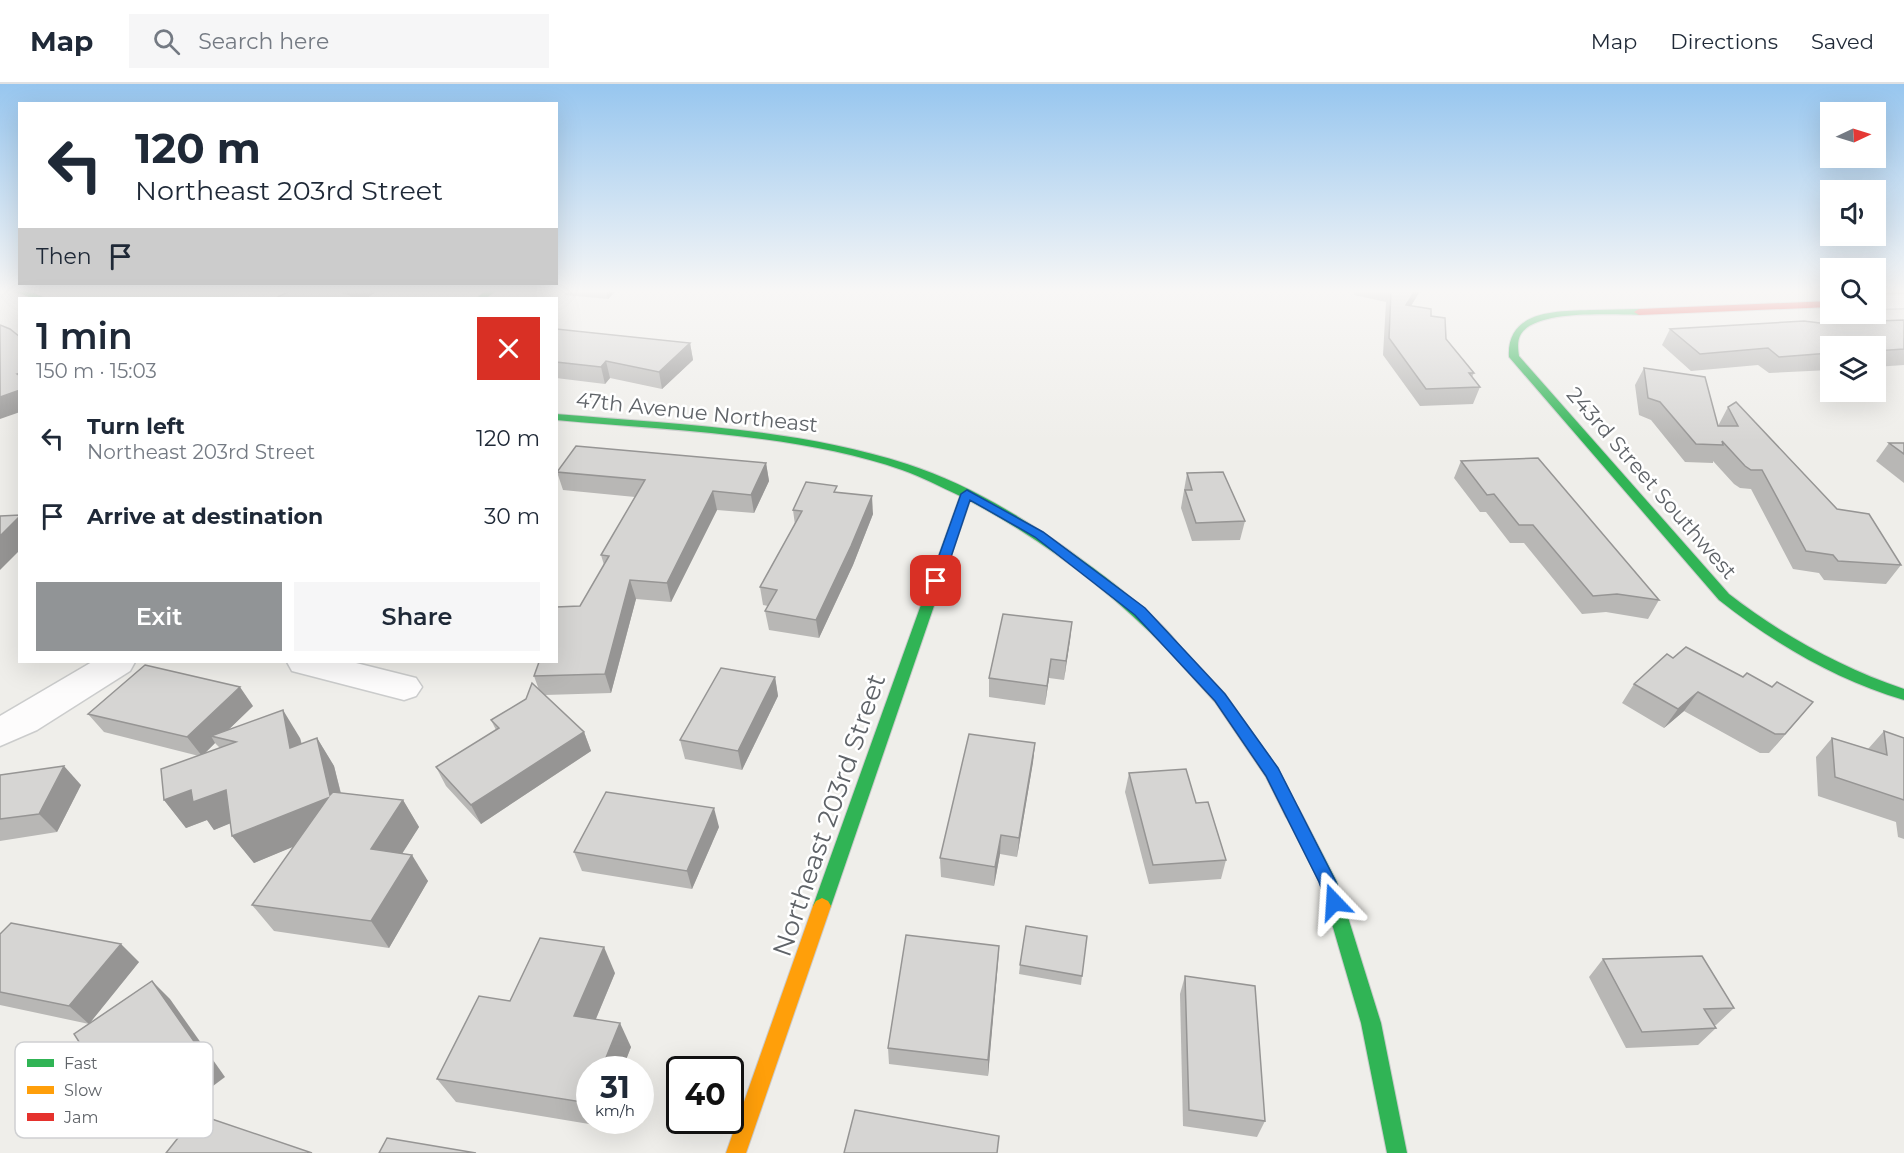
<!DOCTYPE html>
<html lang="en">
<head>
<meta charset="utf-8">
<style>
  :root { --surface:#fff; --page:#f6f6f7; --text:#1f2937; --muted:#747a83; --line:#e0e1e3; --accent:#919496 }
  body { margin:0; font-family:Montserrat,sans-serif; background:var(--page); color:var(--text); height:100vh; display:flex; flex-direction:column; font-size:22px; white-space:nowrap }
  * { box-sizing:border-box; margin:0 }
  p { font-size:20px; color:var(--muted) }
  .icon { flex:none; width:33px; height:33px; fill:none; stroke:currentColor; stroke-width:2; stroke-linecap:round; stroke-linejoin:round }
  .map { position:relative; flex:1; overflow:hidden }
  .panel { position:absolute; left:18px; top:213px; width:540px; height:366px; display:flex; flex-direction:column; background:var(--surface); border-radius:0px; box-shadow:0 6px 24px #0002 }
  .panel>* { flex:none }
  .top-card { position:absolute; left:18px; top:18px; width:540px; height:183px; border-radius:0px; box-shadow:0 6px 24px #0002; background:#fff; color:var(--text); overflow:hidden }
  .needle { width:39px; rotate:86deg }
  .tools { position:absolute; left:1820px; top:18px; display:grid; gap:12px }
  .tools a { display:grid; place-items:center; width:66px; height:66px; border-radius:0px; background:var(--surface); box-shadow:0 6px 24px #0002; font-size:30px }
  .speed { position:absolute; left:576px; top:972px; display:flex; gap:12px; font-size:30px; font-weight:700; text-align:center }
  .speed>* { display:grid; place-content:center; width:78px; height:78px; border-radius:50%; background:var(--surface); box-shadow:0 6px 24px #0002; line-height:1 }
  .speed small { font-size:15px; font-weight:400 }
  .speed .limit { border:3px solid #111; border-radius:9px; background:#fff; color:#111 }
  .pin { position:absolute; display:grid; place-items:center; width:51px; height:51px; color:#fff; margin:-26px; border-radius:12px; box-shadow:0 3px 9px #0006 }
  .me { position:absolute; width:66px; margin:-33px; rotate:340deg; stroke-linejoin:round; filter:drop-shadow(0 0 4px #0008) }
  .turn { display:flex; align-items:center; gap:21px; height:126px; padding:0 18px; font-size:27px }
  .turn .icon { width:78px; height:78px; stroke-width:2.5 }
  .turn b { display:block; font-size:42px; line-height:51px }
  .then { display:flex; align-items:center; height:57px; padding:0 18px; background:#0003; gap:12px; font-size:22px }
  .round { display:grid; place-items:center; flex:none; width:63px; height:63px; border-radius:0px; background:var(--page) }
  .summary { display:flex; align-items:center; justify-content:space-between; height:102px; padding:0 18px }
  h1 { font-size:36px; font-weight:600; line-height:45px }
  .action { display:flex; gap:12px; margin-top:auto; padding:12px 18px }
  .action a { flex:1; height:69px; border-radius:0px; background:var(--accent); color:#fff; font-size:24px; font-weight:600; line-height:69px; text-align:center }
  .action a+a { background:var(--page); color:var(--text) }
  ul { padding:0; list-style:none }
  li { display:flex; align-items:center; gap:18px; height:78px; padding:0 18px }
  li div { flex:1 }
  li b { display:block; font-size:22px }
  li em { font-style:normal }
  header { display:flex; align-items:center; gap:36px; box-sizing:border-box; height:84px; padding:0 30px; background:var(--surface); border-bottom:2px solid var(--line) }
  header strong { font-size:28px }
  nav { display:flex; gap:33px; margin-inline-start:auto; font-size:21px }
  .search { width:420px; height:54px; background:var(--page); display:flex; align-items:center; gap:15px; box-sizing:border-box; padding:0 21px; border-radius:0px; color:var(--muted); font-size:22px }
  .map>svg:first-child { display:block }
  .green { fill:#d8ebd6 }
  .lines { fill:none; stroke-linecap:round; stroke-linejoin:round }
  .street-casing { stroke:#cbcccc; stroke-width:3 }
  .fast-casing { stroke:#cacacb; stroke-width:2 }
  .slow-casing { stroke:#cacacb; stroke-width:2 }
  .jam-casing { stroke:#cacacb; stroke-width:2 }
  .street { fill:#fdfcfc; fill-rule:evenodd }
  .fast { fill:#30b455; fill-rule:evenodd }
  .slow { fill:#ff9f0a; fill-rule:evenodd }
  .jam { fill:#e5322d; fill-rule:evenodd }
  .wall { fill:#b8b7b5; fill-rule:evenodd }
  .shaded-wall { fill:#969594 }
  .building { fill:#d6d5d3; stroke:#969594; stroke-width:1.5 }
  .route { fill:#1a73e8; stroke:#114b97; stroke-width:1.5 }
  .labels { text-anchor:middle; dominant-baseline:central; stroke-width:5; stroke-linejoin:round; paint-order:stroke }
  .street-label { font-size:21px; fill:#5f6368; stroke:#fff }
  .near-street-label { font-size:26px; fill:#5f6368; stroke:#fff }
  .key { fill:#fff; stroke:#cfd0d2; stroke-width:1.5 }
  .key-label { font-size:16px; fill:#5f6368 }
</style>
</head>
<body>
<header>
<strong>Map</strong>
<div class="search"><svg class="icon" aria-label="search" viewBox="0 0 24 24"><circle cx="10" cy="10" r="6"/><path d="M15 15l6 6"/></svg>Search here</div>
<nav><a>Map</a><a>Directions</a><a>Saved</a></nav>
</header>
<div class="map">
<svg width="1904" height="1069" viewBox="0 0 1904 1069">
  <rect width="100%" height="100%" fill="#efeeea"/>
  <polygon class="green" points="45,207 244,207 228,214 68,214"/>
  <g class="lines">
    <defs>
      <g id="street">
        <polygon points="1904,210 1904,224 1875,225 1875,211"/>
        <polygon points="92,578 135,578 130,587 37,646 0,662 0,632"/>
        <polygon points="287,578 352,578 416,594 422,603 416,612 404,616 292,587"/>
      </g>
      <g id="fast">
        <polygon points="14,207 28,207 45,214 32,214"/>
        <polygon points="485,207 496,207 486,214 477,214"/>
        <path d="M1594 226 1639 225 1644 228 1639 231C1613 231 1537 225 1521 250 1517 256 1518 265 1519 272L1729 510C1782 551 1840 583 1904 605V616C1836 596 1775 560 1719 516L1509 273C1506 225 1559 227 1594 226Z"/>
        <path d="M556 330C673 340 795 344 907 380 972 401 1034 440 1089 481 1114 499 1164 538 1180 563L1173 568 1168 566C1109 506 1045 457 970 417L831 822 828 827 822 830 816 827 813 822 960 412C941 403 922 393 902 386 798 350 666 346 556 336Z"/>
        <polygon points="1292,721 1298,723 1337,798 1381,939 1407,1069 1387,1069 1361,939 1320,799 1284,728 1286,723"/>
      </g>
      <g id="slow">
        <polygon points="1173,558 1178,560 1225,610 1278,685 1300,728 1298,733 1292,735 1286,733 1266,693 1215,618 1168,566 1166,563 1168,560"/>
        <polygon points="822,814 828,817 831,822 746,1069 726,1069 813,822 816,817"/>
      </g>
      <polygon id="jam" points="1830,217 1830,223 1639,231 1634,228 1639,225"/>
    </defs>
    <use href="#street" class="street-casing"/>
    <use href="#fast" class="fast-casing"/>
    <use href="#slow" class="slow-casing"/>
    <use href="#jam" class="jam-casing"/>
    <use href="#street" class="street"/>
    <use href="#fast" class="fast"/>
    <use href="#slow" class="slow"/>
    <use href="#jam" class="jam"/>
  </g>
  <g class="wall">
    <polygon points="564,207 616,207 608,215 565,211"/>
    <polygon points="1355,207 1420,207 1411,222 1431,232 1446,255 1474,289 1472,293 1480,303 1473,320 1420,322 1383,271 1386,218 1354,211"/>
    <polygon points="1904,236 1904,281 1875,283 1875,262 1830,262 1830,286 1769,289 1758,281 1691,287 1662,261 1670,245"/>
    <polygon points="556,245 690,259 693,276 662,305 610,294 605,300 556,294"/>
    <polygon points="1644,284 1718,342 1728,323 1837,425 1901,481 1886,500 1824,496 1819,489 1793,485 1751,405 1740,404 1734,400 1713,377 1713,379 1685,378 1651,336 1639,331 1635,301"/>
    <polygon points="1889,359 1904,359 1904,399 1876,377"/>
    <polygon points="1461,377 1659,516 1648,535 1606,528 1582,530 1524,459 1510,459 1486,428 1480,428 1454,394"/>
    <polygon points="766,379 769,397 754,429 717,426 671,518 636,515 611,609 545,611 584,648 591,667 481,740 446,702 436,683 496,646 491,636 526,615 539,606 534,592 580,522 604,481 601,471 635,413 563,406 557,388"/>
    <polygon points="1187,389 1245,437 1240,456 1192,457 1181,424"/>
    <polygon points="838,408 873,430 853,481 819,554 769,546 765,527 768,522 763,521 760,503 795,441 793,426"/>
    <polygon points="1072,538 1064,596 1049,594 1045,621 989,613 989,594"/>
    <polygon points="1673,574 1743,593 1813,618 1769,669 1760,669 1684,627 1664,644 1622,619 1634,600"/>
    <polygon points="775,593 778,612 742,686 685,675 680,656"/>
    <path d="M253 622 229 645 300 654 302 660 317 654 334 682 341 709 403 716 419 743 402 769 428 797 389 864 274 847 252 821 294 762 254 779 232 752 230 739 214 746 207 736 186 744 164 716 199 672 104 648 88 630ZM215 659 220 664 204 670Z"/>
    <polygon points="1884,647 1904,654 1904,755 1898,753 1896,738 1818,712 1816,673 1832,654 1868,665"/>
    <polygon points="1035,659 1033,678 1017,773 1000,770 994,802 941,793 940,774"/>
    <polygon points="1129,689 1226,776 1221,795 1149,800 1125,708"/>
    <polygon points="0,691 81,701 57,748 0,757"/>
    <polygon points="719,743 692,805 582,787 574,768"/>
    <polygon points="0,850 139,878 89,940 0,921"/>
    <polygon points="999,862 988,992 889,980 888,964"/>
    <polygon points="1603,875 1734,924 1716,941 1714,941 1716,944 1698,961 1626,964 1589,893"/>
    <polygon points="1020,881 1082,892 1081,901 1019,890"/>
    <polygon points="615,889 596,935 631,963 622,986 590,986 590,1036 603,1036 601,1042 456,1018 437,995 510,917"/>
    <polygon points="1185,892 1265,1037 1257,1053 1183,1042 1180,910"/>
  </g>
  <g class="shaded-wall">
    <polygon points="345,207 378,207 367,214 345,214 343,209"/>
    <polygon points="606,207 616,207 608,215"/>
    <polygon points="1415,207 1420,207 1401,238 1406,221"/>
    <polygon points="690,259 693,276 662,305 659,288"/>
    <polygon points="606,277 610,294 605,300 601,283"/>
    <polygon points="20,306 20,328 0,335 0,313"/>
    <polygon points="766,379 769,397 754,429 751,411"/>
    <polygon points="713,407 717,426 671,518 667,499"/>
    <polygon points="872,412 873,430 853,481 819,554 816,536"/>
    <polygon points="20,432 20,466 0,486 0,452"/>
    <polygon points="630,496 636,515 611,609 605,590"/>
    <polygon points="1072,538 1070,557 1064,596 1066,577"/>
    <polygon points="1051,575 1049,594 1045,621 1047,602"/>
    <polygon points="775,593 778,612 742,686 738,667"/>
    <polygon points="240,603 253,622 220,654 211,652 215,659 202,672 187,653"/>
    <polygon points="1698,608 1684,627 1664,644 1678,625"/>
    <polygon points="1813,618 1797,637 1769,669 1785,650"/>
    <polygon points="283,626 300,654 308,692 290,664"/>
    <polygon points="584,648 591,667 481,740 471,721"/>
    <polygon points="317,654 334,682 348,739 330,711"/>
    <polygon points="1035,659 1033,678 1017,773 1019,754"/>
    <polygon points="64,682 81,701 57,748 39,730"/>
    <polygon points="191,706 226,706 246,733 214,746 207,736 186,744 164,716"/>
    <polygon points="328,714 346,741 254,779 232,752"/>
    <polygon points="403,716 419,743 388,792 371,765"/>
    <polygon points="714,724 719,743 692,805 687,787"/>
    <polygon points="1001,751 1000,770 994,802 995,783"/>
    <polygon points="412,771 428,797 389,864 371,837"/>
    <polygon points="121,860 139,878 89,940 69,922"/>
    <polygon points="999,862 998,879 988,992 988,976"/>
    <polygon points="604,863 615,889 587,956 574,932"/>
    <polygon points="152,897 170,915 225,993 149,1050 128,1035"/>
    <polygon points="620,939 631,963 622,986 601,986"/>
    <polygon points="597,1036 603,1036 601,1042"/>
  </g>
  <g class="building">
    <polygon points="290,207 345,207 343,209 354,212 349,214 276,214"/>
    <polygon points="1391,207 1415,207 1406,221 1431,225 1431,232 1445,234 1446,255 1474,289 1469,289 1480,303 1426,305 1389,254"/>
    <polygon points="1904,236 1904,265 1875,267 1875,262 1830,262 1830,269 1779,273 1768,264 1700,270 1670,245 1804,237 1820,239"/>
    <polygon points="0,241 10,245 20,253 20,289 17,290 20,292 20,306 0,313"/>
    <polygon points="556,245 690,259 659,288 606,277 601,283 556,278"/>
    <polygon points="1644,284 1705,293 1718,342 1738,342 1728,323 1736,318 1837,425 1869,430 1901,481 1838,477 1833,471 1806,467 1762,386 1751,386 1745,382 1722,357 1723,361 1696,360 1660,318 1648,314"/>
    <polygon points="1889,359 1904,359 1904,370"/>
    <polygon points="576,362 766,379 751,411 713,407 667,499 630,496 605,590 534,592 539,578 556,578 556,523 580,522 609,472 601,471 645,396 557,388"/>
    <polygon points="1538,374 1659,516 1617,510 1593,512 1533,441 1519,441 1494,410 1487,411 1461,377"/>
    <polygon points="1223,388 1245,437 1196,439 1185,406 1192,406 1187,389"/>
    <polygon points="806,398 837,402 834,408 872,412 851,462 816,536 765,527 777,506 760,503 802,427 793,426"/>
    <polygon points="20,431 20,432 0,452 0,432"/>
    <polygon points="1003,530 1072,538 1066,577 1051,575 1047,602 989,594"/>
    <polygon points="1686,563 1743,593 1747,589 1772,603 1777,598 1813,618 1785,650 1775,650 1698,608 1678,625 1634,600 1667,570 1673,574"/>
    <polygon points="145,581 240,603 187,653 88,630"/>
    <polygon points="721,584 775,593 738,667 680,656"/>
    <polygon points="532,599 584,648 471,721 436,683 499,644 491,636 526,615"/>
    <polygon points="283,626 290,664 317,654 330,711 333,708 403,716 371,765 412,771 371,837 252,821 328,714 232,752 226,706 193,718 191,706 164,716 161,685 236,658 211,652"/>
    <polygon points="1884,647 1904,654 1904,716 1835,693 1832,654 1887,671"/>
    <polygon points="969,650 1035,659 1019,754 1001,751 995,783 940,774"/>
    <polygon points="64,682 39,730 0,735 0,691"/>
    <polygon points="1186,685 1196,719 1208,718 1226,776 1153,781 1129,689"/>
    <polygon points="606,708 714,724 687,787 574,768"/>
    <polygon points="11,839 121,860 69,922 0,908 0,850"/>
    <polygon points="1026,842 1087,852 1082,892 1020,881"/>
    <polygon points="906,851 999,862 988,976 888,964"/>
    <polygon points="540,854 604,863 574,932 620,939 601,986 590,986 590,1014 588,1019 437,995 479,912 510,917"/>
    <polygon points="1702,872 1734,924 1704,925 1716,944 1642,948 1603,875"/>
    <polygon points="1185,892 1255,902 1265,1037 1189,1026"/>
    <polygon points="152,897 207,976 128,1035 74,950"/>
    <polygon points="855,1026 999,1052 997,1069 844,1069"/>
    <polygon points="197,1030 312,1069 166,1069"/>
    <polygon points="387,1054 476,1069 379,1069"/>
  </g>
  <linearGradient id="sky" x2="0" y2="1"><stop stop-color="#97c6ef"/><stop offset="0.58" stop-color="#f8f7f6"/><stop offset="1" stop-color="#f8f7f6" stop-opacity="0"/></linearGradient>
  <rect width="1904" height="357" fill="url(#sky)"/>
  <polygon class="route" points="967,406 1043,448 1145,524 1225,610 1278,684 1336,798 1343,818 1340,823 1334,826 1328,823 1319,798 1266,692 1215,617 1135,531 1035,453 970,416 943,497 936,502 932,500 930,497 961,410"/>
  <g class="labels">
    <g class="street-label">
      <text transform="translate(697 328) rotate(6)">47th Avenue Northeast</text>
      <text transform="translate(1652 399) rotate(49)">243rd Street Southwest</text>
    </g>
    <g class="near-street-label">
      <text transform="translate(829 731) rotate(-71)">Northeast 203rd Street</text>
    </g>
  </g>
  <rect x="15" y="958" width="198" height="96" rx="9" class="key"/>
  <rect x="27" y="975" width="27" height="8" fill="#30b455"/>
  <rect x="27" y="1002" width="27" height="8" fill="#ff9f0a"/>
  <rect x="27" y="1029" width="27" height="8" fill="#e5322d"/>
  <g class="key-label">
    <text x="64" y="985">Fast</text>
    <text x="64" y="1012">Slow</text>
    <text x="64" y="1039">Jam</text>
  </g>
</svg>
<div class="tools">
<a><svg class="needle" viewBox="-14 -14 28 28"><path d="M0-13l5 13h-10z" fill="#e53935"/><path d="M0 13l5-13h-10z" fill="#747a83"/></svg></a>
<a><svg class="icon" aria-label="sound" viewBox="0 0 24 24"><path d="M4 9h4l5-4v14l-5-4H4zM17 9q2 3 0 6"/></svg></a>
<a><svg class="icon" aria-label="search" viewBox="0 0 24 24"><circle cx="10" cy="10" r="6"/><path d="M15 15l6 6"/></svg></a>
<a><svg class="icon" aria-label="layers" viewBox="0 0 24 24"><path d="M12 4l9 5-9 5-9-5zM3 14l9 5 9-5"/></svg></a>
</div>
<div class="speed"><div>31<small>km/h</small></div><div class="limit">40</div></div>
<div class="pin" style="left:936px;top:497px;background:#d93025"><svg class="icon" aria-label="arrive" viewBox="0 0 24 24"><path d="M6 21V4h12l-3 4 3 4H6"/></svg></div>
<svg class="me" style="left:1334px;top:818px" viewBox="-20 -20 40 40"><path d="M0-17L14 15 0 8-14 15z" fill="#1a73e8" stroke="#fff" stroke-width="4"/></svg>
<div class="top-card">
<div class="turn"><svg class="icon" aria-label="left" viewBox="0 0 24 24"><path d="M17 20v-9H6M10 6l-5 5 5 5"/></svg><div><b>120 m</b>Northeast 203rd Street</div></div>
<div class="then">Then<svg class="icon" aria-label="arrive" viewBox="0 0 24 24"><path d="M6 21V4h12l-3 4 3 4H6"/></svg></div>
</div>
<section class="panel">
<div class="summary"><div><h1>1 min</h1><p>150 m · 15:03</p></div><a class="round" style="background:#d93025;color:#fff"><svg class="icon" aria-label="close" viewBox="0 0 24 24"><path d="M6 6l12 12M18 6L6 18"/></svg></a></div>
<ul>
<li><svg class="icon" aria-label="left" viewBox="0 0 24 24"><path d="M17 20v-9H6M10 6l-5 5 5 5"/></svg><div><b>Turn left</b><p>Northeast 203rd Street</p></div><em>120 m</em></li>
<li><svg class="icon" aria-label="arrive" viewBox="0 0 24 24"><path d="M6 21V4h12l-3 4 3 4H6"/></svg><div><b>Arrive at destination</b></div><em>30 m</em></li>
</ul>
<div class="action"><a>Exit</a><a>Share</a></div>
</section>
</div>
</body>
</html>
